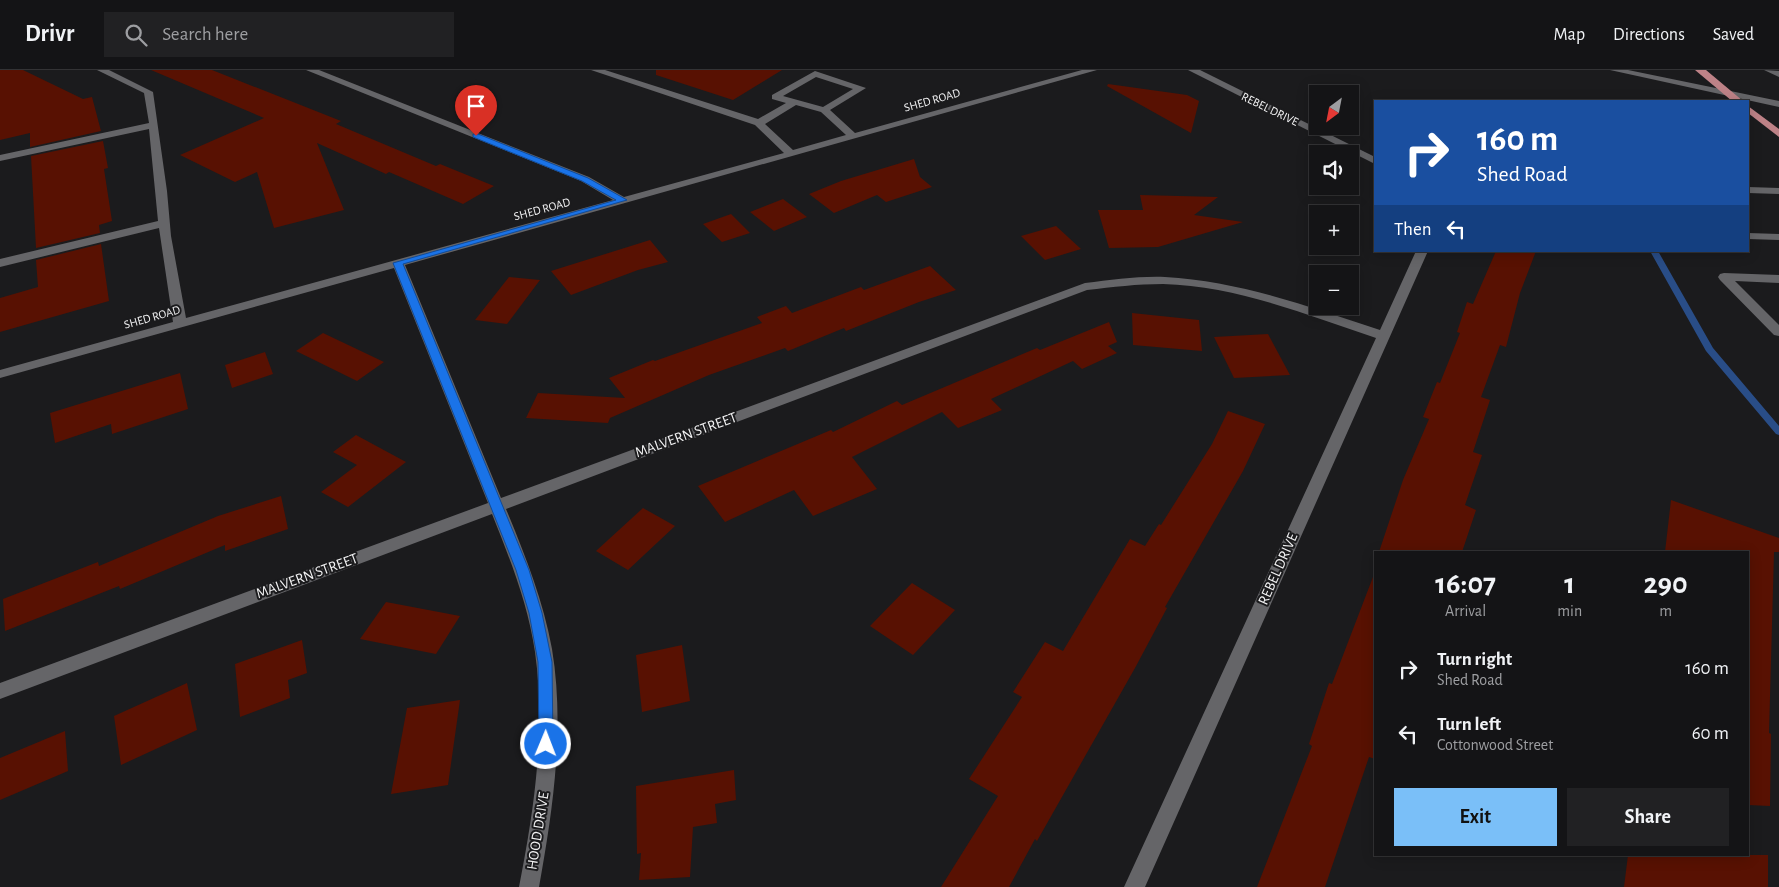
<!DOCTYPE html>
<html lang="en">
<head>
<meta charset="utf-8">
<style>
  :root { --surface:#141416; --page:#212123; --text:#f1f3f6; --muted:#9d9ea1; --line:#333335; --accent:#7abff8 }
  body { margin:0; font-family:"Alegreya Sans",sans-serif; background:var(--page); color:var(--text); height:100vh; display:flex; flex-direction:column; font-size:19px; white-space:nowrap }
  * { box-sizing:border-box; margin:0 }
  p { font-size:16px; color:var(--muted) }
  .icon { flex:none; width:28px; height:28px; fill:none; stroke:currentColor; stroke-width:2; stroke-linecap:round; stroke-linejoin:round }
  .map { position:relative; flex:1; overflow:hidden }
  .drawer { position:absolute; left:1374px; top:481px; width:375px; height:305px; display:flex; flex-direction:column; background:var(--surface); border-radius:0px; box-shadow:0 2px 12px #0003,0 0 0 1px var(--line) }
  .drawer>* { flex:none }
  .guide { position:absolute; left:1374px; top:30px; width:375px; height:152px; border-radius:0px; box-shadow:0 2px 12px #0003,0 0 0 1px var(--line); background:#1a4fa0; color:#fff; overflow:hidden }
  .needle { width:32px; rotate:212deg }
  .controls { position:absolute; left:1309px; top:15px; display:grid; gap:10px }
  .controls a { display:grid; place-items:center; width:50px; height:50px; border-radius:0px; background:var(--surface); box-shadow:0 2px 12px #0003,0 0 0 1px var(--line); font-size:25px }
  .pin { position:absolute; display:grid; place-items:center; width:42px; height:42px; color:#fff; margin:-51px -21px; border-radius:50% 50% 50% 0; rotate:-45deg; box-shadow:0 0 5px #0007 }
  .pin .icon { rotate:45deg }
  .me { position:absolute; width:55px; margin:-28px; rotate:1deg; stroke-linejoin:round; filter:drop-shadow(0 0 4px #0008) }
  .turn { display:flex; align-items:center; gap:18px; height:105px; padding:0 20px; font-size:22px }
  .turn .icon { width:65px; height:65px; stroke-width:2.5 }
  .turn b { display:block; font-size:35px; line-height:42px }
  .then { display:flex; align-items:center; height:48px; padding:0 20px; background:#0003; gap:10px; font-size:19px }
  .eta { display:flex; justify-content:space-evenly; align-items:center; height:85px; text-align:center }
  .eta b { font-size:30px; font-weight:700; line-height:35px }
  .action { display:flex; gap:10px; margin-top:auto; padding:10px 20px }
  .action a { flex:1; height:58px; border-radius:0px; background:var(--accent); color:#111; font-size:20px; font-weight:700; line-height:58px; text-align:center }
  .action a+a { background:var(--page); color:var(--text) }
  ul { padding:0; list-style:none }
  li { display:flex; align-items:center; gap:15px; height:65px; padding:0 20px }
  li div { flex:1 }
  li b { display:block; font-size:19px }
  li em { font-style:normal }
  header { display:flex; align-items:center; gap:30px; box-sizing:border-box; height:70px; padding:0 25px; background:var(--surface); border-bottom:1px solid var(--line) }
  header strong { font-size:24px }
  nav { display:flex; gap:28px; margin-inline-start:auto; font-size:18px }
  .search { width:350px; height:45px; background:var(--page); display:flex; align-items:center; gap:12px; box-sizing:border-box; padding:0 18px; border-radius:0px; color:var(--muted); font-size:19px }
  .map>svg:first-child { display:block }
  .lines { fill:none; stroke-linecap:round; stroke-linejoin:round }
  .stream { fill:#294d87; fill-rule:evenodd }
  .building { fill:#581102 }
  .minor { fill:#656568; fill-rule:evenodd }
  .major { fill:#be8287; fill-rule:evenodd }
  .route { fill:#1a73e8; stroke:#114b97 }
  .labels { text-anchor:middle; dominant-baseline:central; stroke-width:4; stroke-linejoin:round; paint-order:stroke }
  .far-street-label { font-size:12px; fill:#f3f3f4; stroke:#1b1b1d }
  .street-label { font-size:15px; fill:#f3f3f4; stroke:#1b1b1d }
</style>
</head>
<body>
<header>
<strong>Drivr</strong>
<div class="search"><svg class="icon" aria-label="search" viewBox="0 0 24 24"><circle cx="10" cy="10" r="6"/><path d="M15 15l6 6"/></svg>Search here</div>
<nav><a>Map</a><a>Directions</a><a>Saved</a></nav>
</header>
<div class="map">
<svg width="1779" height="817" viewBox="0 0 1779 817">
  <rect width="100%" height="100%" fill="#1b1b1d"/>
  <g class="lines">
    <polygon class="stream" points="1650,181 1658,181 1713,278 1779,356 1779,365 1776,364 1706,281"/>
  </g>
  <g class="building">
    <polygon points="0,0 23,0 83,29 92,27 101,61 30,77 30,63 0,70"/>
    <polygon points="151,0 212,0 341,51 336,54 436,96 440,94 494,116 463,134 389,102 386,104 317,73 344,140 274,158 257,102 235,112 180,85 264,48"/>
    <polygon points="656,0 782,0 733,30 656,5"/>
    <polygon points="1108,14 1187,25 1199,31 1191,63 1107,16"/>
    <polygon points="103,71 108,98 104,99 112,151 99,155 100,163 36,178 31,86"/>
    <polygon points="914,89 920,107 932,117 886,132 877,125 834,143 809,124 841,111"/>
    <polygon points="1140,125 1218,127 1194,145 1243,152 1158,177 1109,178 1098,140 1143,140"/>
    <polygon points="783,129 807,147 774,161 750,142"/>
    <polygon points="731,144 750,163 722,172 703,154"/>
    <polygon points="1056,156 1081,179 1045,190 1021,166"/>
    <polygon points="650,170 668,192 638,200 571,225 551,201"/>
    <polygon points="101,174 109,231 0,262 0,228 38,217 36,190"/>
    <polygon points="1496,181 1536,181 1520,223 1506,277 1500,275 1481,327 1490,330 1473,382 1482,385 1465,435 1476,440 1462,482 1379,482 1403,410 1429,349 1423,347 1437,312 1440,313 1460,263 1457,262 1467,232 1473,234"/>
    <polygon points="930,196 956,220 919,232 846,261 844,258 788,281 785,278 709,305 610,348 608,353 526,348 538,323 625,328 609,308 653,290 655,291 762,253 757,247 786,236 792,243 861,217 864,220"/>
    <polygon points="509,207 540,210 507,254 475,250"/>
    <polygon points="1132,243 1199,250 1202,281 1133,275"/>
    <polygon points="1109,252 1117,272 1108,276 1117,283 1082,299 1073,291 991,329 1002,340 958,358 942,342 852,387 877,419 813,446 794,420 725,452 698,416 831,360 833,362 897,331 902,335 1037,278 1040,280"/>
    <polygon points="323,263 384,292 357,311 296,281"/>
    <polygon points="1268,264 1290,305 1234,308 1214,267"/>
    <polygon points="265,282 273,304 232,318 225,295"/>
    <polygon points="180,303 188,339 112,364 111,354 55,373 50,343"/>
    <polygon points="1228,341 1265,354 1243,401 1165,537 1167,538 1135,598 1037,771 1035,769 1009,817 941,817 998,726 969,709 1022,627 1013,622 1045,572 1063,581 1130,469 1145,476 1159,454 1161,455 1212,374"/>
    <polygon points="356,365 406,392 348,437 321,422 357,395 333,382"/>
    <polygon points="281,426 288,459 225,481 225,475 120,519 119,516 5,561 3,529 98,492 99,496 218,446"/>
    <polygon points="1671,430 1779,468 1779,482 1774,482 1769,663 1771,664 1770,736 1748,735 1748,482 1665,482"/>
    <polygon points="643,438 675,456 628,500 596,481"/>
    <polygon points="1373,507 1375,689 1369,687 1325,817 1257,817 1312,676 1309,674 1329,613 1332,614"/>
    <polygon points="912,513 955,540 913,585 870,556"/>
    <polygon points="386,532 460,546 436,584 360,569"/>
    <polygon points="302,570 307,603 288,610 290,628 240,647 235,594"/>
    <polygon points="682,575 690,631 642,642 636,585"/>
    <polygon points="187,613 197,660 121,695 114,646"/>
    <polygon points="460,630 448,715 391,724 407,638"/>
    <polygon points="65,661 68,701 0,730 0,688"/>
    <polygon points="734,700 736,730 715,734 717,753 693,757 690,807 639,810 641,783 637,784 636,716"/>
    <polygon points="1628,785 1768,785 1768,817 1624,817"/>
  </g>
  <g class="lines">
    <g class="minor">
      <path d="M97 0H109L153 22 167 121 171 166 186 248 613 130 581 111 306 0H319L589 107 624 127 784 83 755 55 591 0H605L758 49 786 33 772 29V25L815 1 866 18 830 40 855 63 1082 0H1097L405 195 501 428 1085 213C1112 210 1138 206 1165 207 1239 211 1310 237 1380 260L1416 181H1428L1145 817H1124L1376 268C1307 245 1237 216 1163 214 1137 214 1113 217 1087 220L506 439C525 485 543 530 552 579 565 657 553 740 539 817H519C534 741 546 660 535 582 528 534 510 489 492 444L0 629V613L488 433 394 198 0 308V300L173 252 159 158 0 197V189L158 151 149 59 0 91V85L149 53 144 23ZM816 7 853 19 823 37 783 26ZM796 35 821 42 846 65 793 80 765 54Z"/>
      <polygon points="1188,0 1200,0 1375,87 1375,94"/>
      <polygon points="1610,0 1628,0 1779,31 1779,37"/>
      <polygon points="1764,0 1779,1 1779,7"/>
      <polygon points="1748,117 1779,118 1779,124 1748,123"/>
      <polygon points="1748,163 1779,164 1779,170 1748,169"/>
      <polygon points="1724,203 1779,205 1779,213 1735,211 1779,255 1779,266 1774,265 1720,210 1718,207 1720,204"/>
    </g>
    <g class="major">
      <polygon points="1695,0 1706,0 1743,31 1732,31"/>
      <polygon points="1748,36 1779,59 1779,67 1748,43"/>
    </g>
  </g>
  <polygon class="route" points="473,64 478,64 588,108 627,130 403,194 529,500 542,543 552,592 553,674 551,678 546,680 541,678 539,674 538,592 529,543 516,500 393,193 616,130 582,111 473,67"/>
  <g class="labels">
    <g class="far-street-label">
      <text transform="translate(932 30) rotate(-16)">SHED ROAD</text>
      <text transform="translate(1270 39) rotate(26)">REBEL DRIVE</text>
      <text transform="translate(542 139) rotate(-15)">SHED ROAD</text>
      <text transform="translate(152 247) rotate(-16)">SHED ROAD</text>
    </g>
    <g class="street-label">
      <text transform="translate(686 365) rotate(-20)">MALVERN STREET</text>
      <text transform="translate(1278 499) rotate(-66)">REBEL DRIVE</text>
      <text transform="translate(307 506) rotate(-20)">MALVERN STREET</text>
      <text transform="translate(538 761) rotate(-81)">HOOD DRIVE</text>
    </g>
  </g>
</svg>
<div class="controls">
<a><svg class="needle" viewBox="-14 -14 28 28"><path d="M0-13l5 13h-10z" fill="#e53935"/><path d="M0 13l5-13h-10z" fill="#9d9ea1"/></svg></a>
<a><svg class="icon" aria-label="sound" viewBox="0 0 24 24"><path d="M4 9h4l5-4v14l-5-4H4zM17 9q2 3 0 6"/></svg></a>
<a>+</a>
<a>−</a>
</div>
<div class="pin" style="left:476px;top:66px;background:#d93025"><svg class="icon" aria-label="arrive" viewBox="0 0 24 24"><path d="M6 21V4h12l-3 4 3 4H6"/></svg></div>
<svg class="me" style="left:546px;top:674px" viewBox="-20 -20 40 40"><circle r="17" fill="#1a73e8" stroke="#fff" stroke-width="3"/><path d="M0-11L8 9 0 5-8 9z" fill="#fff"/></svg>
<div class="guide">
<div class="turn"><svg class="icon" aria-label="right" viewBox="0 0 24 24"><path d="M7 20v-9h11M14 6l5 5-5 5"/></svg><div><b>160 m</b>Shed Road</div></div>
<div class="then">Then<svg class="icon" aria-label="left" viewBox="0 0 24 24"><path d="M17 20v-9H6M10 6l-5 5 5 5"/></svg></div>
</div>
<section class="drawer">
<div class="eta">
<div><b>16:07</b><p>Arrival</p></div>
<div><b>1</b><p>min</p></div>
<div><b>290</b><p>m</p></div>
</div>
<ul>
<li><svg class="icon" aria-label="right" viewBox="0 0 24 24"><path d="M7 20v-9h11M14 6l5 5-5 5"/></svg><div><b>Turn right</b><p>Shed Road</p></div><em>160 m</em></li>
<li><svg class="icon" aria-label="left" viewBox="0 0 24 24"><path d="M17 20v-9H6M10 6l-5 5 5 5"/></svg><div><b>Turn left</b><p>Cottonwood Street</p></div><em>60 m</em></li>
</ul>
<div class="action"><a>Exit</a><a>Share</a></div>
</section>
</div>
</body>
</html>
